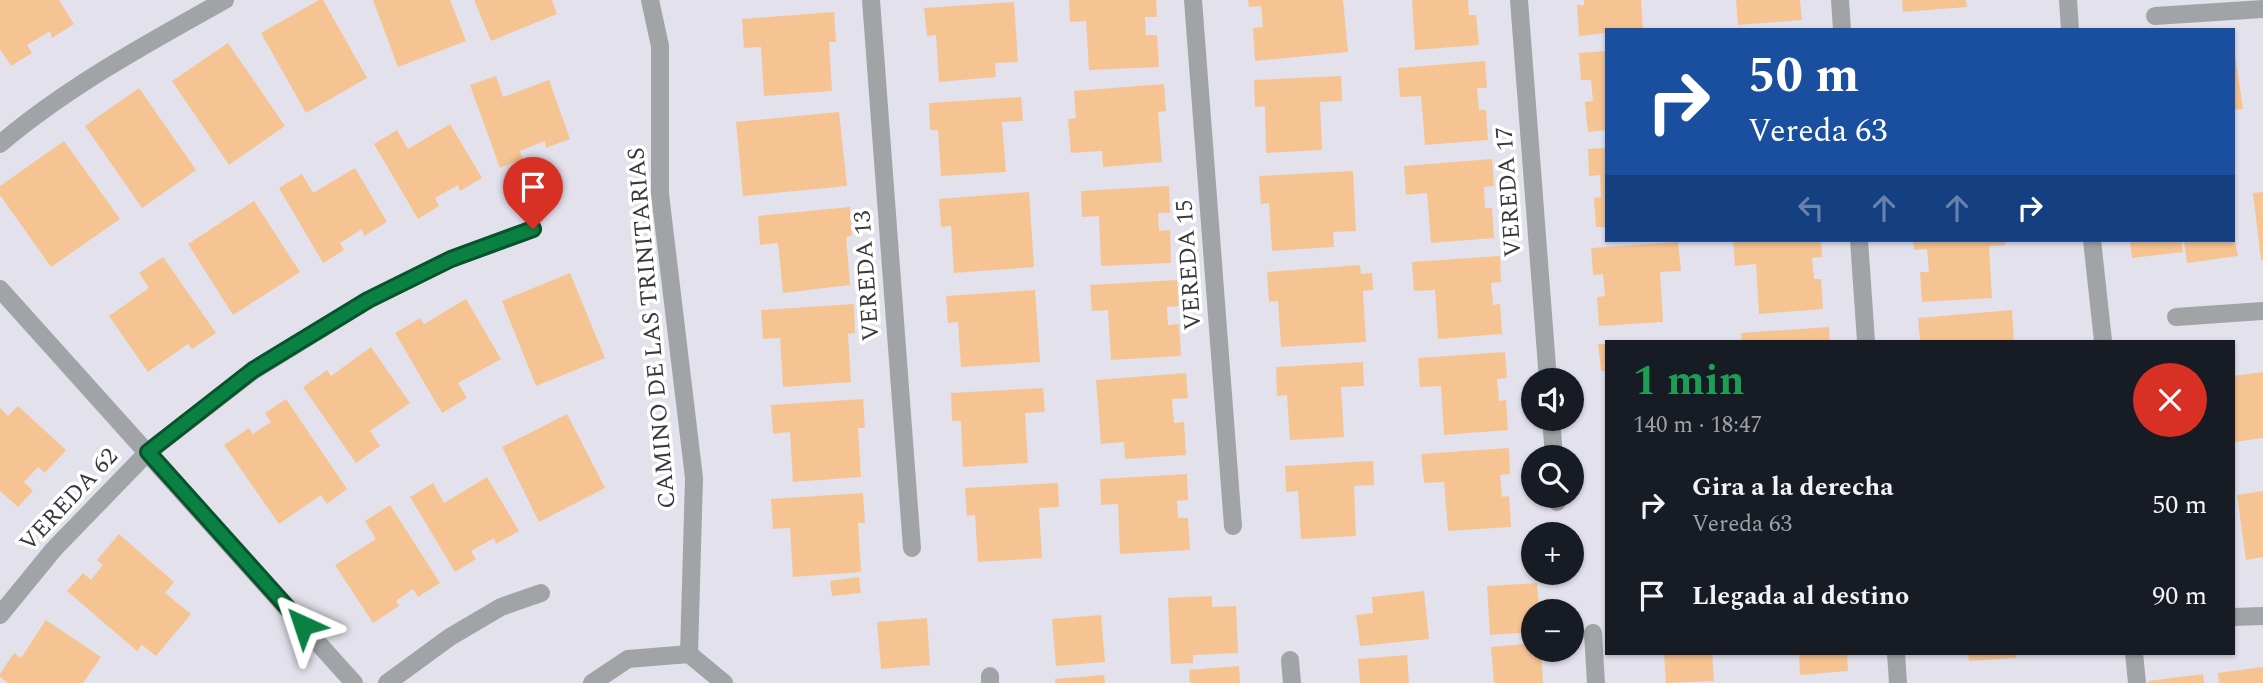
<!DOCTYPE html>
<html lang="es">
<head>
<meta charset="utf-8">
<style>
  :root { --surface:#171b24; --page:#20242c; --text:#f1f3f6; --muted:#9ea1a6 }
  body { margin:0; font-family:Spectral,serif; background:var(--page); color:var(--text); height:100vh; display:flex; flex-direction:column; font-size:26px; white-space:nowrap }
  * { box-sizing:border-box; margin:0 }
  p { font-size:23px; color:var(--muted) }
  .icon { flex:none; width:38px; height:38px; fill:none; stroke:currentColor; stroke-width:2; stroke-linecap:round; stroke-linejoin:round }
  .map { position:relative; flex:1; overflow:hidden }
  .side { position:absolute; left:1605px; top:340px; width:630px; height:315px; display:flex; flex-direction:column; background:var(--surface); border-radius:0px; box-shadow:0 2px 5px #0004 }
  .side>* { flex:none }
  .hud { position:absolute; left:1605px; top:28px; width:630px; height:214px; border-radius:0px; box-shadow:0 2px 5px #0004; background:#1a4fa0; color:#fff; overflow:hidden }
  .buttons { position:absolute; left:1521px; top:368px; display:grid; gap:14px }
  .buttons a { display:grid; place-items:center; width:63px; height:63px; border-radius:50%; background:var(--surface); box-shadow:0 2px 5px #0004; font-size:35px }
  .pin { position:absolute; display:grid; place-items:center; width:60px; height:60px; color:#fff; margin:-72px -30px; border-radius:50% 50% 50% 0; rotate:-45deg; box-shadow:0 0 7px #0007 }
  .pin .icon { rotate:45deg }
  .me { position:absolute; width:77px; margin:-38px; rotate:318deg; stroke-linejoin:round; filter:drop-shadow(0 0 5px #0008) }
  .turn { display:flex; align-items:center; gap:24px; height:147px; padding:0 28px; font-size:32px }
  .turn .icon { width:91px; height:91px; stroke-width:2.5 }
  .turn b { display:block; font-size:49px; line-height:60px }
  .lanes { display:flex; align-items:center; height:66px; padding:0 28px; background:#0003; justify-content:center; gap:35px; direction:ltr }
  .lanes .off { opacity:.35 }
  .round { display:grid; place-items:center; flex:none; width:74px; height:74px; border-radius:37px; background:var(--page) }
  .summary { display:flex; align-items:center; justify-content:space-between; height:119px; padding:0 28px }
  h1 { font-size:42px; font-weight:700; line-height:52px; color:#1e9e55 }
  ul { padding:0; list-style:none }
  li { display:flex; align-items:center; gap:21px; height:91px; padding:0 28px }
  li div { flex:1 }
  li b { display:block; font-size:26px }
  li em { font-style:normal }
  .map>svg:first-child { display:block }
  .building { fill:#f6c493 }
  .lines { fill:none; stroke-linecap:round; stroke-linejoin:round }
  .street { stroke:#a1a4a7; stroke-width:18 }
  .route-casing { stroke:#07532c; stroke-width:18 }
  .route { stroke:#0b8043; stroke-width:12 }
  .labels { text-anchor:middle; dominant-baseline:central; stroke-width:7; stroke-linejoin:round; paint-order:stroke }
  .street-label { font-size:24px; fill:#39383c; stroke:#fff }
</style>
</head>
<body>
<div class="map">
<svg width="2263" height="683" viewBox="0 0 2263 683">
  <rect width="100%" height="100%" fill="#e3e2ec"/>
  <g class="building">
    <polygon points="0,0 59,0 74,24 52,38 50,31 27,45 32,53 11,66 0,49"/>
    <polygon points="319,0 323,0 367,78 306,113 261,33"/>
    <polygon points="373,0 450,0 466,41 398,67"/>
    <polygon points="474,0 552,0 557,14 491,41"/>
    <polygon points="1069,0 1156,0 1157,17 1145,17 1146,35 1157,35 1159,67 1089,70 1086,21 1070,22"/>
    <polygon points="1248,0 1343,0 1348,52 1255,61 1253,28 1263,27 1261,6 1249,7"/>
    <polygon points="1412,0 1468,0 1469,15 1476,15 1479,45 1415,50"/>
    <polygon points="1584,0 1641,0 1643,30 1606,30 1606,33 1579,36 1577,5 1584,5"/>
    <polygon points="1736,0 1800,0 1802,20 1738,25"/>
    <polygon points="1902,0 1966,0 1967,7 1903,12"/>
    <polygon points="1014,2 1018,62 995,63 996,77 939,82 936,35 927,36 924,8"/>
    <polygon points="834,12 836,42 829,42 832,91 764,96 761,47 744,48 742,19"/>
    <polygon points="2233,41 2243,109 2233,110"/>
    <polygon points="228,43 285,126 229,165 172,81"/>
    <polygon points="1606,51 1606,130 1588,132 1585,102 1593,101 1591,80 1581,80 1579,53"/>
    <polygon points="1485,61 1487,88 1477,88 1479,110 1486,110 1488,140 1425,145 1421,96 1400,97 1398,68"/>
    <polygon points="496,76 503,97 549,80 570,139 546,148 545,141 520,151 523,159 500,168 470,85"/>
    <polygon points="1341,76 1342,101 1320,102 1322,150 1266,153 1265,106 1255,107 1254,80"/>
    <polygon points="1164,84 1166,111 1158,112 1162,162 1103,167 1102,151 1071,153 1068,119 1076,118 1074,91"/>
    <polygon points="139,88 196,170 142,208 85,126"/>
    <polygon points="1021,97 1023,121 1002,122 1006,172 941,176 938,130 930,130 929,103"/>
    <polygon points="839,112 847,186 743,196 736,122"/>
    <polygon points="450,124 482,178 460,191 458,185 435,198 439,206 418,219 374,144 397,130 408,149"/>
    <polygon points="64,141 120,219 51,267 0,195 0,186"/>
    <polygon points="1606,148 1606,227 1596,227 1594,198 1601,197 1600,175 1589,176 1588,149"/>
    <polygon points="1492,159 1494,186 1484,187 1485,208 1492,208 1494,238 1431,243 1427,193 1406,195 1404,166"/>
    <polygon points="355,168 387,222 364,236 362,229 340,243 344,250 323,263 279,188 302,174 313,193"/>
    <polygon points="1353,171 1356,231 1333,232 1334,247 1272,251 1269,203 1261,204 1259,176"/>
    <polygon points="1169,186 1170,213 1158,213 1159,231 1170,230 1171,263 1101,266 1099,216 1082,217 1081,191"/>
    <polygon points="1029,192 1034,267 954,273 951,226 941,227 939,199"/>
    <polygon points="2263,192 2263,260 2261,260 2253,193"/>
    <polygon points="254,201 300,272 233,315 188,244"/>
    <polygon points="850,207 852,236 846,237 850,285 783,293 778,243 760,245 758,216"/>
    <polygon points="2233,232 2238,256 2187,263 2184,240 2233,240"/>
    <polygon points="1733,240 1821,240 1822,257 1812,258 1814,279 1821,279 1823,309 1759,314 1756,264 1735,266"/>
    <polygon points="1913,240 2005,240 2005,245 1989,246 1992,298 1922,302 1920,272 1929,272 1927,249 1914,250"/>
    <polygon points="2130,240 2181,240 2183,252 2132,258"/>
    <polygon points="1678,242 1681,271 1660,272 1663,322 1599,326 1597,297 1605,296 1603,274 1593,275 1591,248"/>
    <polygon points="1500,256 1501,282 1491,283 1493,305 1500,304 1502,334 1438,339 1435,290 1414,291 1412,262"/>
    <polygon points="163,257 216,333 192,349 188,344 148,372 109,316 149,288 139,273"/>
    <polygon points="1360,265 1361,274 1372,273 1373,290 1363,291 1366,342 1281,347 1278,301 1269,302 1267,272"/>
    <polygon points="570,273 605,358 536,386 502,301"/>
    <polygon points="1177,280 1179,306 1167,307 1168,325 1179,324 1181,356 1111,360 1108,310 1092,311 1090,285"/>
    <polygon points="1035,290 1040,362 961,367 958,322 948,323 946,296"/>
    <polygon points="466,299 501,359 458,383 467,398 442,413 395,333 420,318 424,324"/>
    <polygon points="854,304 855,333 848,334 851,382 783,387 780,338 763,339 761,310"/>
    <polygon points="2012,310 2014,341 1920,341 1918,318"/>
    <polygon points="1829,327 1830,341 1742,341 1741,333"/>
    <polygon points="1598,344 1606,344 1606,371 1601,371"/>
    <polygon points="371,347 410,403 370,431 380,446 356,463 303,387 327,370 331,376"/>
    <polygon points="1505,352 1507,378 1497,379 1499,401 1506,400 1508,430 1444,435 1441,386 1420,387 1418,358"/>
    <polygon points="1363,362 1364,386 1341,387 1344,437 1290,440 1287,395 1277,396 1276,367"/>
    <polygon points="2263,372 2263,438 2234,442 2233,376"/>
    <polygon points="1186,373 1188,398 1172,399 1174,423 1184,422 1186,455 1125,459 1124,442 1101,444 1096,380"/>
    <polygon points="1043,388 1045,412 1025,413 1028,463 963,467 961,421 952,421 951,393"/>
    <polygon points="286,399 347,489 327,504 321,495 279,524 224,445 249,428 253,434 271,422 265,413"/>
    <polygon points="863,399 865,428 858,428 861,477 793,482 790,432 773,434 771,405"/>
    <polygon points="18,406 66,450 45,473 38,467 24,482 33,491 18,507 0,491 0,408 8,416"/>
    <polygon points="567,414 605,488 539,522 502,447"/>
    <polygon points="1509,448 1510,474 1500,475 1502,497 1509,496 1511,527 1448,531 1444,482 1424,483 1421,454"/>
    <polygon points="1373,461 1374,485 1354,486 1356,536 1301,539 1298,491 1286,492 1285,466"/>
    <polygon points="1187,474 1188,500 1177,501 1178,518 1188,518 1190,550 1120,554 1118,504 1101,505 1100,479"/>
    <polygon points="487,477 519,531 496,544 494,538 471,551 476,559 455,572 410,497 433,483 444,503"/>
    <polygon points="1058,483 1059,507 1039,508 1042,558 978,562 975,515 967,516 965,488"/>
    <polygon points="2263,491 2263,557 2246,560 2237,495"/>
    <polygon points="863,493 865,523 858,523 861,572 793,577 790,528 773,529 771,499"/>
    <polygon points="390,505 440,583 418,597 413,589 396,601 399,606 373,623 335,565 376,539 365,521"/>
    <polygon points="119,534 174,582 165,593 191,614 156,656 142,645 137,651 67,591 83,573 91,580 103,565 97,560"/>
    <polygon points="859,577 861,593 832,596 830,581"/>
    <polygon points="1537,583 1539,611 1533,611 1533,632 1490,635 1487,586"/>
    <polygon points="1424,591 1429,639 1360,646 1356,615 1373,613 1372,597"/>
    <polygon points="1212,596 1212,607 1236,606 1238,653 1193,655 1193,663 1171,664 1168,598"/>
    <polygon points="1101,615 1105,662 1056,666 1052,619"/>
    <polygon points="927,618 930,665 881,669 877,622"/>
    <polygon points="46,620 101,657 83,683 8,683 0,677 0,674 14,653 21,658"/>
    <polygon points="1533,643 1533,649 1541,649 1543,683 1494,683 1491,647"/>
    <polygon points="1664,653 1712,653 1714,681 1666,683"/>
    <polygon points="1799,653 1847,653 1848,671 1800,675"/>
    <polygon points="1968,653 2016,653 2016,658 1969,661"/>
    <polygon points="1407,655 1409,683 1360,683 1358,659"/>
    <polygon points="1239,666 1240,683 1190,683 1189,670"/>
    <polygon points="2263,667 2263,683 2219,683 2218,673"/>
    <polygon points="2203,674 2204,683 2148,683 2148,681"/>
    <polygon points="1104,675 1105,683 1055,683 1055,679"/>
  </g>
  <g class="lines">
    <g class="street">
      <polyline points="650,0 660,46 660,194 694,478 689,654"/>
      <polyline points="871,0 912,548"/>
      <polyline points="1193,0 1233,526"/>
      <polyline points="1519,0 1548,380"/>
      <polyline points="1840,0 1842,30"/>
      <polyline points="2068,0 2070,30"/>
      <polyline points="2155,16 2263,9"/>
      <path d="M0 144C67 87 148 43 225 0"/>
      <polyline points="1859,240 1866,341"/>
      <polyline points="2092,240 2103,341"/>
      <polyline points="0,289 354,683"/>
      <polyline points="2176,317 2263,311"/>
      <polyline points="1551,418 1554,457"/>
      <polyline points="1557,495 1557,502"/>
      <polyline points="0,615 54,549 148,452 253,371 368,300 451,259 533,229"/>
      <polyline points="2233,617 2263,616"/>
      <polyline points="1593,633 1596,683"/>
      <polyline points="1896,653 1898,683"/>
      <polyline points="2134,653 2137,683"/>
      <polyline points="1290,660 1292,683"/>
      <polyline points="990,676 990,683"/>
      <polyline points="387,683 450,637 501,607 541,593"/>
      <polyline points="592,683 628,659 689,654 724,683"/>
    </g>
  </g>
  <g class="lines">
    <defs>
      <polyline id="route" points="303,625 148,452 253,370 368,300 451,259 533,229"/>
    </defs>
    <use href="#route" class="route-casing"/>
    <use href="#route" class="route"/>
  </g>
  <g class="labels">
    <g class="street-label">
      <text transform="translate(1509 192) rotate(-94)">VEREDA 17</text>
      <text transform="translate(1189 265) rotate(-94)">VEREDA 15</text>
      <text transform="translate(867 276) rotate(-94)">VEREDA 13</text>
      <text transform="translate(652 328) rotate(-95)">CAMINO DE LAS TRINITARIAS</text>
      <text transform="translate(69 500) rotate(-47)">VEREDA 62</text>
    </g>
  </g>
</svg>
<div class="buttons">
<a><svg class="icon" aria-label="sound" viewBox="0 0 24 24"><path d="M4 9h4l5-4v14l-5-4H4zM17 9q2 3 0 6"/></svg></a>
<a><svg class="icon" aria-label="search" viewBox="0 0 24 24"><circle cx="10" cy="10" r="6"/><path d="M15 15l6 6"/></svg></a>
<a>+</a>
<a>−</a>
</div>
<div class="pin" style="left:533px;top:229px;background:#d93025"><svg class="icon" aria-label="arrive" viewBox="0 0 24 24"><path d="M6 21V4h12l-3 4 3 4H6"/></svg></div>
<svg class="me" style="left:303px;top:625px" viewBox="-20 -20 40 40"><path d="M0-17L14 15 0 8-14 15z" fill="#0b8043" stroke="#fff" stroke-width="4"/></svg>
<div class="hud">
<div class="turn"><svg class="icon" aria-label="right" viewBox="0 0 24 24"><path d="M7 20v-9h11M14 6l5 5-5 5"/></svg><div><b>50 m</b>Vereda 63</div></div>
<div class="lanes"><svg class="icon off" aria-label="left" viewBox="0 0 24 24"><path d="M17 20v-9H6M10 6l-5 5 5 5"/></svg><svg class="icon off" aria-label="ahead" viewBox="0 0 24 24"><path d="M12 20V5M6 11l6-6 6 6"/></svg><svg class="icon off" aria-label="ahead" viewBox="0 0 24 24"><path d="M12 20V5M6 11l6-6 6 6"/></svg><svg class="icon" aria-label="right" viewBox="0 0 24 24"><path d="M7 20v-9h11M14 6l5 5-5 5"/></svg></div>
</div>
<section class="side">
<div class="summary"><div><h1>1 min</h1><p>140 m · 18:47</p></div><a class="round" style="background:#d93025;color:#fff"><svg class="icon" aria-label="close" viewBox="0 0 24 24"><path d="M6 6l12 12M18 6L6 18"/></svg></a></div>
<ul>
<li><svg class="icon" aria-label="right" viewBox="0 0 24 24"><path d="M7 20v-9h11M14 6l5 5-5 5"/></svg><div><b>Gira a la derecha</b><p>Vereda 63</p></div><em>50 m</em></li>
<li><svg class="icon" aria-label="arrive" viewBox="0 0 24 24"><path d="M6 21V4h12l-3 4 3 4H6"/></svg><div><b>Llegada al destino</b></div><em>90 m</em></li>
</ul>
</section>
</div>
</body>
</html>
